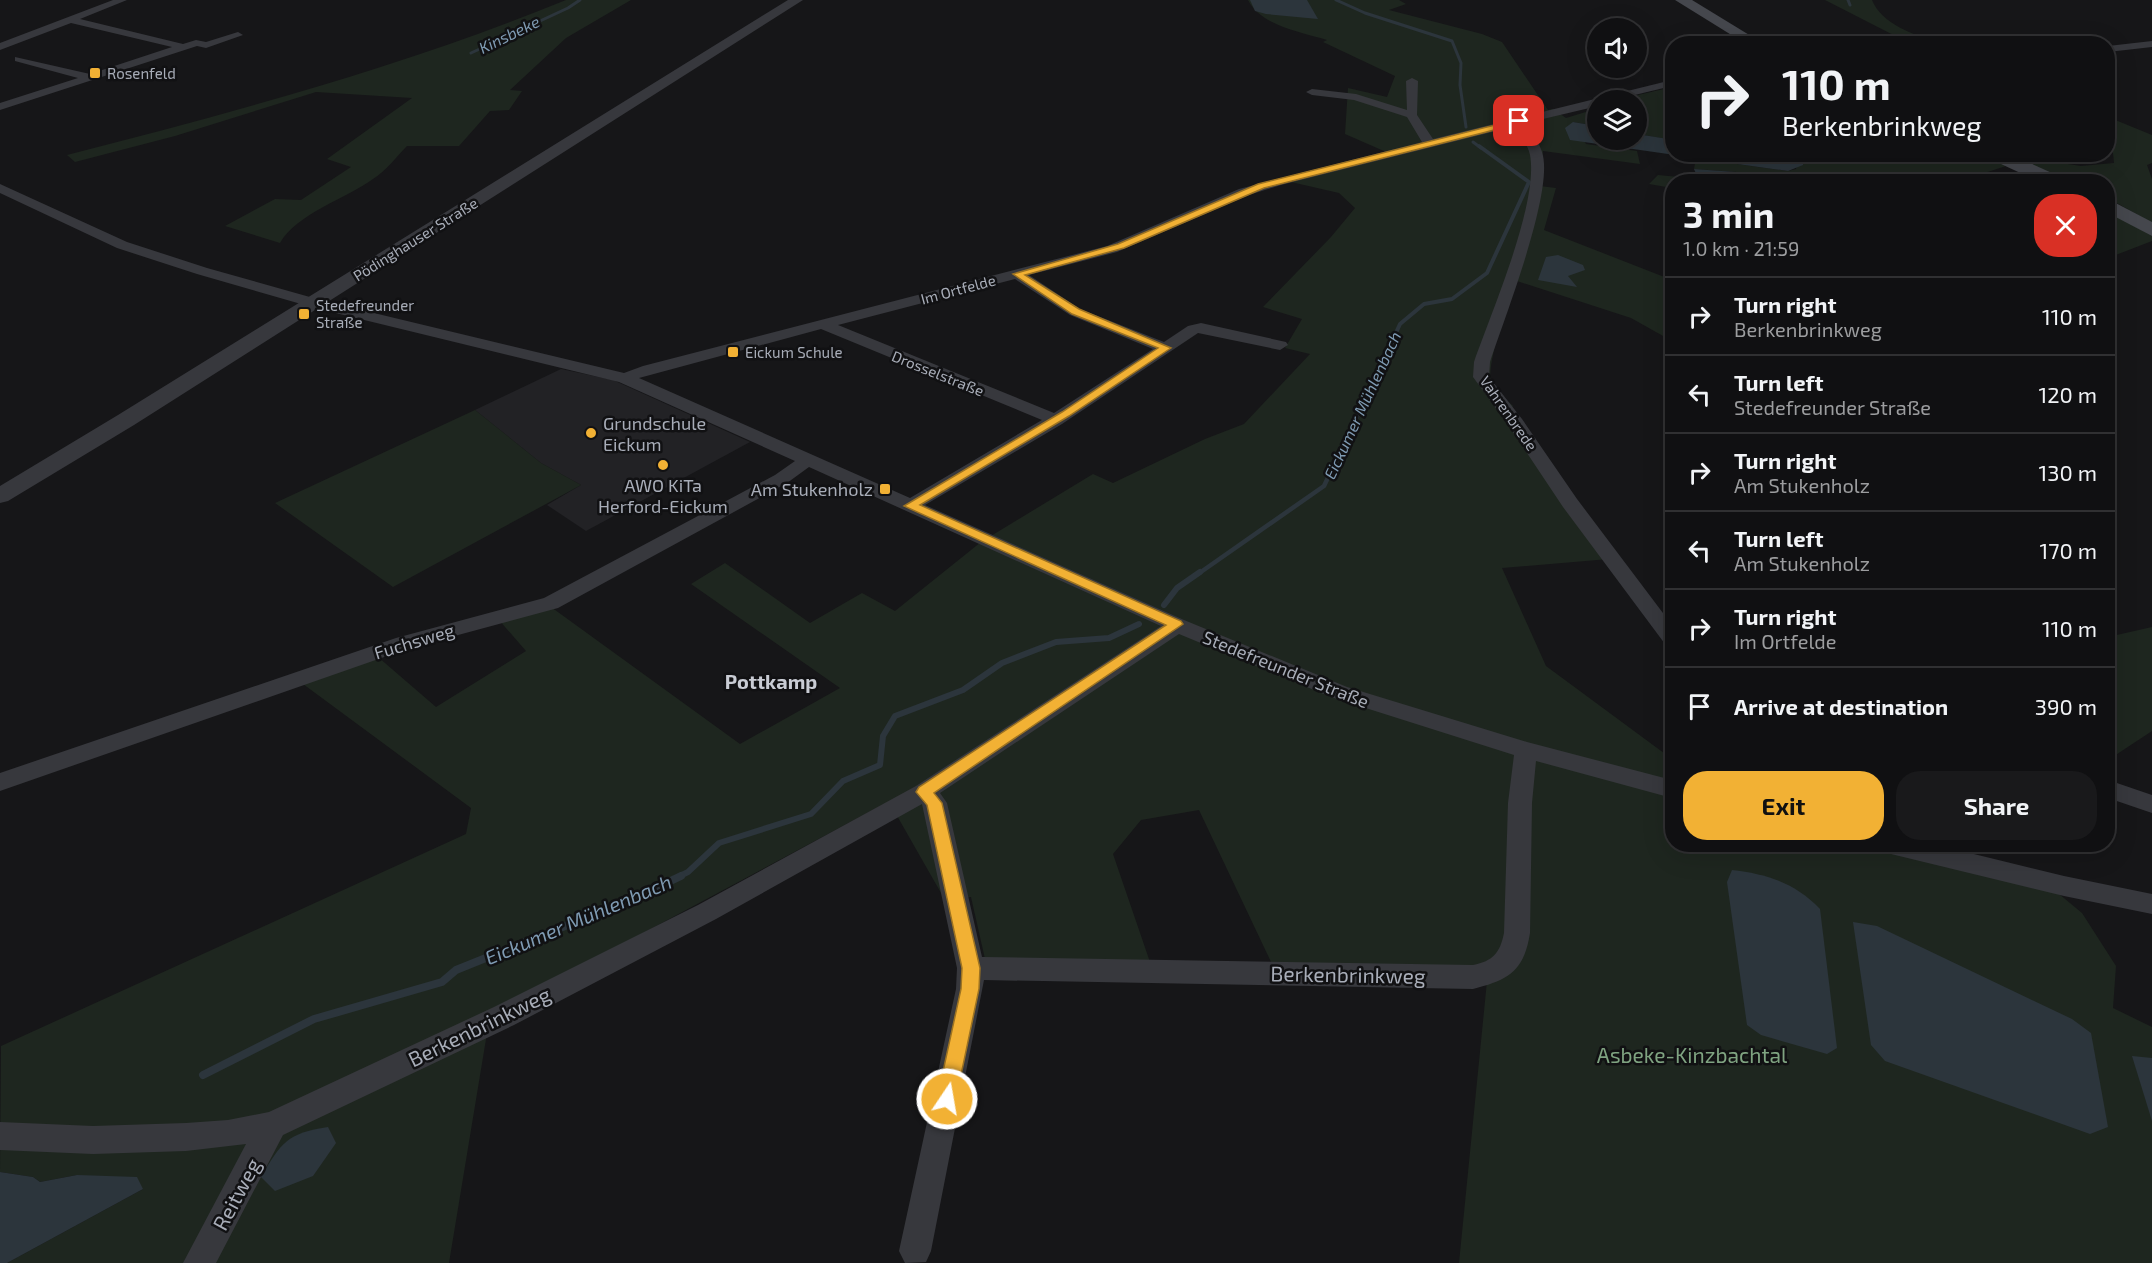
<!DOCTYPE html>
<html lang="en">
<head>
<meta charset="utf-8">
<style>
  :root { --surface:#101012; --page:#19191b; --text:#f1f3f6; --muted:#9c9d9f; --line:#303032; --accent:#f2b134 }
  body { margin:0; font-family:"Exo 2",sans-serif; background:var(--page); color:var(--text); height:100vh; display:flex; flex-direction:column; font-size:22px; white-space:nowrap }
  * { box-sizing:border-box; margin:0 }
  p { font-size:20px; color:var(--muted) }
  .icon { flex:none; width:33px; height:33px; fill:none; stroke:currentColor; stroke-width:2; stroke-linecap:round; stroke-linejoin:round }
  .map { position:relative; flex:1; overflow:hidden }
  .drawer { position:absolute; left:1665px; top:174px; width:450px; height:678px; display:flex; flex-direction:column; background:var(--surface); border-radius:24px; box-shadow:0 6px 24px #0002,0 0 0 2px var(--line) }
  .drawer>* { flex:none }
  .guide { position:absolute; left:1665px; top:36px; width:450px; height:126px; border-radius:24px; box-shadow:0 6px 24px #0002,0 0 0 2px var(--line); background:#101012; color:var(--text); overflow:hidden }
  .fabs { position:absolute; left:1587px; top:18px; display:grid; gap:12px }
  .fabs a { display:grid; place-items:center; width:60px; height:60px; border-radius:50%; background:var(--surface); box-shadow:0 6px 24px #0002,0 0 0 2px var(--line); font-size:30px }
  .pin { position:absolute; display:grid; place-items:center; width:51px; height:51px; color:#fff; margin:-26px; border-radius:12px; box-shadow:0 3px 9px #0006 }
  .me { position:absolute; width:66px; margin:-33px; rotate:12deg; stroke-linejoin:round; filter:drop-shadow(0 0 4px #0008) }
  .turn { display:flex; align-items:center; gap:21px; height:126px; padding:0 18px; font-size:27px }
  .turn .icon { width:78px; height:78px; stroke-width:2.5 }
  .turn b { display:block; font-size:42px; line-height:51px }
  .round { display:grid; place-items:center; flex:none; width:63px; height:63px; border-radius:24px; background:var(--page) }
  .summary { display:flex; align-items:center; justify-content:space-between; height:102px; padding:0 18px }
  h1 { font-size:36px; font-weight:700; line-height:45px }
  .primary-button { display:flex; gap:12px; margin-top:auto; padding:12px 18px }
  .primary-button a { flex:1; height:69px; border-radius:24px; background:var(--accent); color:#111; font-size:24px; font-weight:700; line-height:69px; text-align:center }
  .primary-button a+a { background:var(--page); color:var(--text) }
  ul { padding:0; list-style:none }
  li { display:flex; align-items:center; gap:18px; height:78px; padding:0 18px; border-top:2px solid var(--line) }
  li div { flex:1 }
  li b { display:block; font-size:22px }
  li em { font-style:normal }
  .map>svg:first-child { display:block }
  .built { fill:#222225 }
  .green { fill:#1e261f }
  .water { fill:#2c353c }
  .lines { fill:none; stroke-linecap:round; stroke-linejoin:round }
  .stream-far4 { stroke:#2c353c; stroke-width:3 }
  .stream-far3 { stroke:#2c353c; stroke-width:4 }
  .stream-far2 { stroke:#2c353c; stroke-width:4.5 }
  .stream-far1 { stroke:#2c353c; stroke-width:6 }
  .stream { stroke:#2c353c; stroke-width:8 }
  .minor { fill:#37383d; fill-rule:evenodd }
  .tertiary { fill:#37383d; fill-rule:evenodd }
  .secondary { fill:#45474d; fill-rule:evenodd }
  .route { fill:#f2b134; stroke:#9d7322; stroke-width:1.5 }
  .poi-dot { fill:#f2b134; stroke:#111113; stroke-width:2 }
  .labels { text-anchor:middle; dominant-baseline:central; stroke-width:5; stroke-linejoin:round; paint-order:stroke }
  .far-poi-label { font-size:15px; fill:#a8adb8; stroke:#111113; text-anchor:start }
  .far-street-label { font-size:15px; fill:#a8adb8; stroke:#111113 }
  .far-water-label { font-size:16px; font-style:italic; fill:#7f9bb3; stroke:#111113 }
  .poi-label { font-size:18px; fill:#a8adb8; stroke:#111113; text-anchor:start }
  .street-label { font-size:18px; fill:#a8adb8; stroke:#111113 }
  .neighbourhood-label { font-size:20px; font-weight:bold; fill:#c9ccd4; stroke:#111113 }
  .water-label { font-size:20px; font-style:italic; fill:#7f9bb3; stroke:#111113 }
  .near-street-label { font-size:21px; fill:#a8adb8; stroke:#111113 }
  .near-park-label { font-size:21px; fill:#7fa381; stroke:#111113 }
</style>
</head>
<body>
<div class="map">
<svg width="2152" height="1263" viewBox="0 0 2152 1263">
  <rect width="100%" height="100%" fill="#161618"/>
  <polygon class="built" points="561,369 613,380 750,442 586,531 547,505 581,485 541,463 475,410"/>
  <g class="green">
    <path d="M566 0H631L566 38 510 90 522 91 509 110 490 111 459 146H407C396 157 386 171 373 179 347 198 296 214 280 243L225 226 275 199 301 200 351 167 327 159 412 98 316 92 175 136 75 162 67 155C235 112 405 66 566 0Z"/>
    <path d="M1248 0H1399L1406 4 1389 10 1482 34 1502 42 1548 110 1553 109 1566 118 1589 111 1597 114V126L1573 122 1586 144 1637 151 1640 164 1543 151 1540 186 1556 188 1544 230 1672 280V341L1631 318 1514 280C1508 297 1486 368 1491 382 1495 391 1506 399 1513 406L1507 412 1609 559 1502 568 1546 666 1672 759V844L1951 845 2059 894 2082 913 2116 966 2113 1008 2152 1027V1263H1459L1488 971 1273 966 1199 810 1141 820 1113 854 1151 965 985 959 971 897 945 900 896 814 884 804 490 1015 449 1263H7L143 1189 77 1175 40 1182 33 1177 0 1172 1 1046 466 834 471 808 303 684 378 657 436 707 526 651 499 620 551 607 740 744 840 688 691 584 725 563 810 623 862 593 895 611 981 542 1093 474 1113 483 1205 439 1244 424 1310 354 1285 348 1302 319 1263 307 1331 237 1355 208 1339 193 1291 182 1393 155 1345 134 1348 88 1387 97 1395 76 1323 42 1327 40C1301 32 1261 26 1248 0Z"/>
    <path d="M1825 0H1872C1881 24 1914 34 1936 43H1909Z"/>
    <polygon points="1672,87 1672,140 1637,134 1636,100 1617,100"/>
    <polygon points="2108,117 2152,135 2152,163 2147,165 2152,179 2152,223 2108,198 2108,182 2070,181 2019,160 2022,157 2081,166 2114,163 2112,143 2108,140"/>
    <polygon points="1695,154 1708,155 1716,161 1788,171 1796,169 1798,157 1788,154 1984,154 2009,165 1957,182 1755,182 1756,176 1750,173 1694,169 1696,158"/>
    <polygon points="1658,175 1721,181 1672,182 1672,188 1649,184"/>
    <polygon points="2108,211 2152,236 2152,241 2108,258"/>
    <polygon points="475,410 541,463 581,485 393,587 275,503"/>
    <polygon points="2152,627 2152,731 2108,760 2108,637"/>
  </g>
  <g class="water">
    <polygon points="1250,0 1307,0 1318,19 1266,14 1255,11"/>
    <polygon points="1573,122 1597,126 1598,140 1636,140 1637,134 1668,139 1672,140 1672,154 1694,155 1696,158 1570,140 1565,128"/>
    <polygon points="1708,155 1788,155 1803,161 1803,165 1788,171 1716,161"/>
    <polygon points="1694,169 1750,173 1757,176 1755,181 1721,181 1698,178"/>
    <polygon points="1558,255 1583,265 1585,270 1568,276 1577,287 1538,280 1546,257"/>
    <path d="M1732 870C1767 874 1795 883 1820 909L1837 1048 1827 1054 1761 1035 1747 1025 1727 882Z"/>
    <polygon points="1853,922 1877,926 2072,1019 2091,1033 2108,1127 2090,1134 1885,1061 1871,1045"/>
    <polygon points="2132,1056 2152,1058 2152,1121"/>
    <path d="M328 1127 336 1143 313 1176 275 1191 261 1177C281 1143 287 1133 328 1127Z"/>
    <polygon points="0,1172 33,1177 40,1182 77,1175 137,1177 143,1189 7,1263 0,1263"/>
  </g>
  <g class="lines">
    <g class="stream-far4">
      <polyline points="1336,0 1365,13 1452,41 1461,63 1460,85 1466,127"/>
      <polyline points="1848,0 1850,5"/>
      <polyline points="471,53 568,8 580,0"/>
      <polyline points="1473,142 1481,148"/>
    </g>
    <polyline class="stream-far3" points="1395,335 1400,324 1424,304 1452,299 1487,273 1529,182 1479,146"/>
    <polyline class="stream-far2" points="1198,574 1324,486 1396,334"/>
    <g class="stream-far1">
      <polyline points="1164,605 1177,588 1200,572"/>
      <polyline points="678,877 688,872 719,843 811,814 843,781 880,765 883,736 895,716 963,690 1002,663 1056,642 1109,638 1139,624"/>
    </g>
    <polyline class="stream" points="203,1075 314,1019 442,982 456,970 637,897 681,876"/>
    <g class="minor">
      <polygon points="113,0 127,0 80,19 183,44 196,40 206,42 238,32 243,35 206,48 197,46 0,110 0,103 78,78 15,61 15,57 90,74 172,47 71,23 0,50 0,43"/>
      <polygon points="2152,41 2152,47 2108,52 2108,46"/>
      <path d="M1412 78 1418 81 1417 115 1433 139 1672 80V86L1614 100H1598V106L1526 123C1531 132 1539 142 1542 152 1555 190 1504 319 1490 362L1489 377 1522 419 1577 499 1672 625V646L1665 644 1563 507 1509 426 1473 377 1474 362C1491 313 1539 203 1530 155 1528 145 1520 135 1516 126L1281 185 1249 195 1117 252 1029 275 1080 309 1164 342 1188 326 1201 323 1286 342 1288 345 1280 350 1198 333 1062 424 925 505 1184 620 1347 687 1527 742 1672 780V798L1536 761 1532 803 1530 933C1524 971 1509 980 1473 989L984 980 931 1251 926 1262 905 1263 899 1251 956 989 957 968 922 804 716 919 514 1025 283 1135 216 1263H183L246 1144 186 1151 93 1154 0 1150V1122L93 1126 186 1123 228 1120 269 1112 494 1007 698 905 916 786 1161 626 809 467 787 483 558 608 410 648 0 791V773L396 638 544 598 775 475 795 461 619 382 315 308 197 274 117 248 0 193V184L127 242 207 268 324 301 624 373 643 366 1107 246 1239 189 1422 142 1407 117 1354 100 1312 95 1306 92 1312 89 1356 94 1407 110 1406 81ZM1015 279 1070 315 1153 349 1054 413 838 325ZM821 329 1042 420 910 498 639 378ZM1179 634 1331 697 1514 755 1508 803 1504 933C1500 953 1493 961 1473 965L982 957 947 803 940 793Z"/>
      <polygon points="2108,780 2152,795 2152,813 2108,798"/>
      <polygon points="1879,844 1933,844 2064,876 2152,894 2152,914 2064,896 1891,854 1882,851"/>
    </g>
    <polygon class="tertiary" points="788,0 803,0 134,425 8,501 0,503 0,486 118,415"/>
    <g class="secondary">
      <polygon points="1675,0 1692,0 1764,44 1746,44"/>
      <polygon points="1985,154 2010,154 2063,178 2065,182 2040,182 1988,158"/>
      <polygon points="2108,199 2152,222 2152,236 2108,213"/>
    </g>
  </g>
  <polygon class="route" points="1519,119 1523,121 1522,123 1264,188 1124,248 1025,275 1079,309 1171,348 1069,416 920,505 1181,621 1183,624 934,793 942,803 980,968 979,989 956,1099 953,1105 947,1107 940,1105 937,1099 961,989 962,968 927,805 916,792 919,787 1166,625 904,506 1062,412 1158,348 1072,314 1013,274 1118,244 1258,184"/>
  <g class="poi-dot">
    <rect x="89" y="67" width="12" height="12" rx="3"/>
    <rect x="298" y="308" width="12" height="12" rx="3"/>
    <rect x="727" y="346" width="12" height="12" rx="3"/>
    <circle cx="591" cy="433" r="6"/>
    <circle cx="663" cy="465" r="6"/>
    <rect x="879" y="483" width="12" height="12" rx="3"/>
  </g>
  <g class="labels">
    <g class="far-poi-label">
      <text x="107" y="73">Rosenfeld</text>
      <text x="316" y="305">Stedefreunder<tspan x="316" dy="17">Straße</tspan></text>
      <text x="745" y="352">Eickum Schule</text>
    </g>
    <g class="far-street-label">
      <text transform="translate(415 239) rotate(-32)">Pödinghauser Straße</text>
      <text transform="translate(958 289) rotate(-15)">Im Ortfelde</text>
      <text transform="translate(938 373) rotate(22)">Drosselstraße</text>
      <text transform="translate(1509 413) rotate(55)">Vahrenbrede</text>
    </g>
    <g class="far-water-label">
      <text transform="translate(509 34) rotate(-26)">Kinsbeke</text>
      <text transform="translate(1362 405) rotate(-65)">Eickumer Mühlenbach</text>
    </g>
    <g class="poi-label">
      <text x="603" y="423">Grundschule<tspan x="603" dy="21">Eickum</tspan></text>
      <text x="663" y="485" text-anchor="middle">AWO KiTa<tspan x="663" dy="21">Herford-Eickum</tspan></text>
      <text x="873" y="489" text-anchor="end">Am Stukenholz</text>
    </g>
    <g class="street-label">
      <text transform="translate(414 641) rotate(-17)">Fuchsweg</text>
      <text transform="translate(1286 669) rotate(22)">Stedefreunder Straße</text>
    </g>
    <g class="neighbourhood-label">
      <text x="771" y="681">Pottkamp</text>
    </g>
    <g class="water-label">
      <text transform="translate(578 919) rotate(-23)">Eickumer Mühlenbach</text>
    </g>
    <g class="near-street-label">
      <text transform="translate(1348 974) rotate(1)">Berkenbrinkweg</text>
      <text transform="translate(479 1026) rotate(-26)">Berkenbrinkweg</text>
      <text transform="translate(236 1194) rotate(-62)">Reitweg</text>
    </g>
    <g class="near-park-label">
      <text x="1692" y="1054">Asbeke-Kinzbachtal</text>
    </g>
  </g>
</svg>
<div class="fabs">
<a><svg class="icon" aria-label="sound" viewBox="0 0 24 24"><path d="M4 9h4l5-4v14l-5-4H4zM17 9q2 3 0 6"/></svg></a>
<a><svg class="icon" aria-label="layers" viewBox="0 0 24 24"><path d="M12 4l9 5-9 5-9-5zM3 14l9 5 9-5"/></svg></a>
</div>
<div class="pin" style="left:1519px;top:121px;background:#d93025"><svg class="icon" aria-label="arrive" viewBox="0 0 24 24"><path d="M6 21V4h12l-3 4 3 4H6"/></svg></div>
<svg class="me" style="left:947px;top:1099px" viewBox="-20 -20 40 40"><circle r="17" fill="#f2b134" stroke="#fff" stroke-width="3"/><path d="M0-11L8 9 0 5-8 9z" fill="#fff"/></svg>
<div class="guide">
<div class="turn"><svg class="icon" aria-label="right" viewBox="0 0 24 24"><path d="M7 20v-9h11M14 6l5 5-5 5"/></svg><div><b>110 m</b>Berkenbrinkweg</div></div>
</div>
<section class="drawer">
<div class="summary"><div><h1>3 min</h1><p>1.0 km · 21:59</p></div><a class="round" style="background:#d93025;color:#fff"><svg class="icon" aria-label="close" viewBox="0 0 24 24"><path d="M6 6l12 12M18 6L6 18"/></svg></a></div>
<ul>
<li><svg class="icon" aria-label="right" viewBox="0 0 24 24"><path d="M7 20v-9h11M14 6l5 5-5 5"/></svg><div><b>Turn right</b><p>Berkenbrinkweg</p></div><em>110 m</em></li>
<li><svg class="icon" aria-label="left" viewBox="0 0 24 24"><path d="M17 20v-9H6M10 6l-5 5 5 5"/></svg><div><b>Turn left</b><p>Stedefreunder Straße</p></div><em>120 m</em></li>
<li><svg class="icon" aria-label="right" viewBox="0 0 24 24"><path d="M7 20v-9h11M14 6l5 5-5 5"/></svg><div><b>Turn right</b><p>Am Stukenholz</p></div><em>130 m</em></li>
<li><svg class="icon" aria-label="left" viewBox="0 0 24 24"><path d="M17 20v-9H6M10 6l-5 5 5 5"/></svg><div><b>Turn left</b><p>Am Stukenholz</p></div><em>170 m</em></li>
<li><svg class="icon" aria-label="right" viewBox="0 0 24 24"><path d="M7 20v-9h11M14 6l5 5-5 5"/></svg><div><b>Turn right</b><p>Im Ortfelde</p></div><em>110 m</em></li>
<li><svg class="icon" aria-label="arrive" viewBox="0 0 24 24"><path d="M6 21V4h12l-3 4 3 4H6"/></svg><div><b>Arrive at destination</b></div><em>390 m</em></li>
</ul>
<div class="primary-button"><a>Exit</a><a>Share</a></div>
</section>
</div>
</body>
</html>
